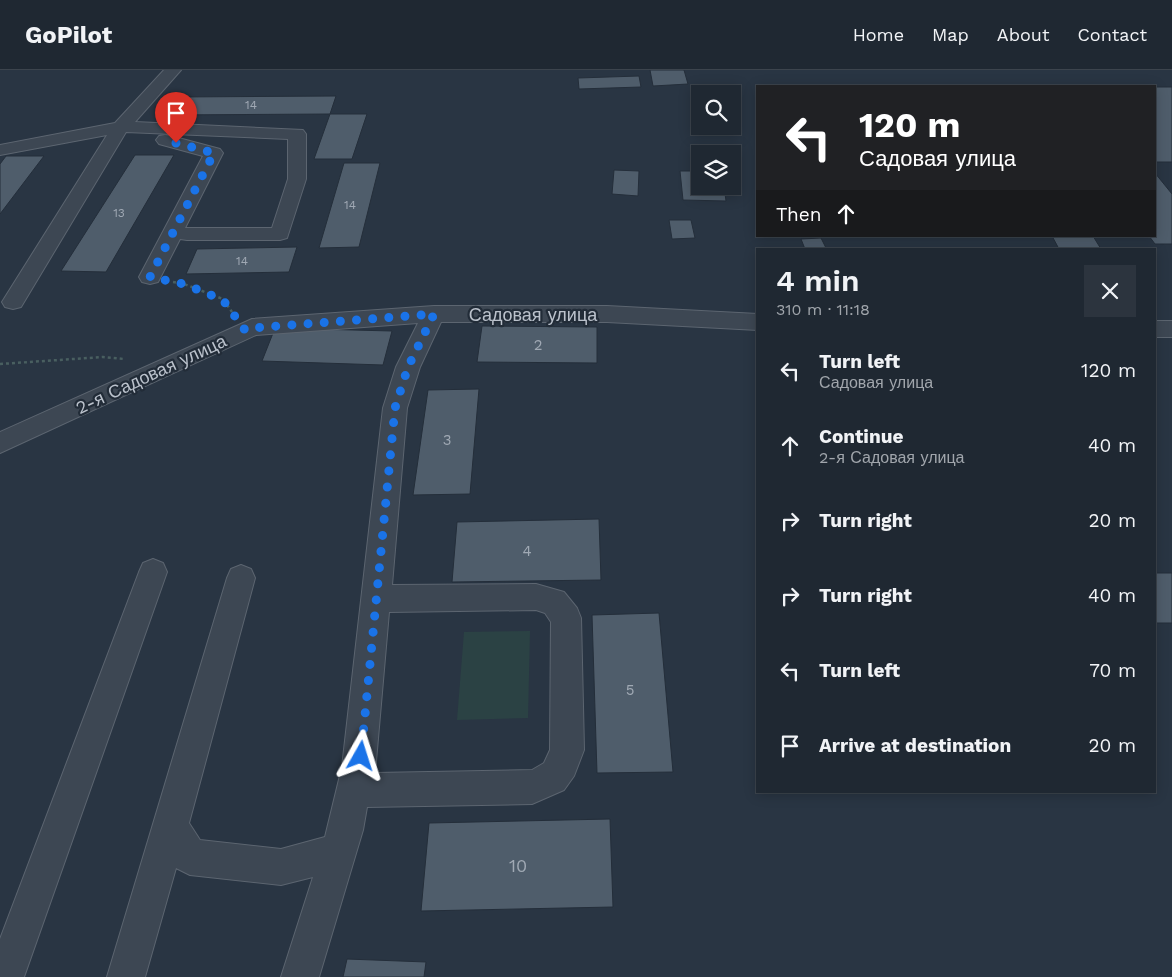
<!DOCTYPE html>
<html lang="en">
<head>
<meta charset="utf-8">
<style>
  :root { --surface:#1f2832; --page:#2c343e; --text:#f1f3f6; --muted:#a1a6ac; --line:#3c444d }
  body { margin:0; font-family:"Work Sans",sans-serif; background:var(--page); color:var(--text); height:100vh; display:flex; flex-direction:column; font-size:19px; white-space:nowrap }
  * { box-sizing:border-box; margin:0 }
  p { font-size:16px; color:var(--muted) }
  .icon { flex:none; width:28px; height:28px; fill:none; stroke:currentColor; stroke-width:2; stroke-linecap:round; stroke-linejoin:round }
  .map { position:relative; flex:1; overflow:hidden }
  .panel { position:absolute; left:756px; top:178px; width:400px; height:545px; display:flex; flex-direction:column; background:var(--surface); border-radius:0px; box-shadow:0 2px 12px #0003,0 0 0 1px var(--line) }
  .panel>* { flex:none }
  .hud { position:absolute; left:756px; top:15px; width:400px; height:152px; border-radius:0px; box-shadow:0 2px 12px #0003,0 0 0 1px var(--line); background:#202124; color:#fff; overflow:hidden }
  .fabs { position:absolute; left:691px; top:15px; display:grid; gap:10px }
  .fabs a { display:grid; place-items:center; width:50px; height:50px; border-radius:0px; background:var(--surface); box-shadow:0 2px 12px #0003,0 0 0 1px var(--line); font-size:25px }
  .pin { position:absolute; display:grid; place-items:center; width:42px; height:42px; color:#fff; margin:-51px -21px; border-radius:50% 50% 50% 0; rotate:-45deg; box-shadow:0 0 5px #0007 }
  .pin .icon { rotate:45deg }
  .me { position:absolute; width:55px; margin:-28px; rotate:6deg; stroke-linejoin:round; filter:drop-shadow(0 0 4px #0008) }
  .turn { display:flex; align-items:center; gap:18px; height:105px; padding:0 20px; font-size:22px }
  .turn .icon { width:65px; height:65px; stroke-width:2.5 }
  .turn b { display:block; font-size:35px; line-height:42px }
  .then { display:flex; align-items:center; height:48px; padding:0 20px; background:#0003; gap:10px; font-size:19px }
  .round { display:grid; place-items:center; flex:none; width:52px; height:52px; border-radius:0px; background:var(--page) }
  .summary { display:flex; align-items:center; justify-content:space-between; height:85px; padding:0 20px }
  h1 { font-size:30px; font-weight:600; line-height:38px }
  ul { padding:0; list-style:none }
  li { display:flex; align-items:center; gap:15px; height:75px; padding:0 20px }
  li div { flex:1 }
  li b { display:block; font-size:19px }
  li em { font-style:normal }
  header { display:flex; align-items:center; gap:30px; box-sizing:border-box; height:70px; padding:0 25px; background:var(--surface); border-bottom:1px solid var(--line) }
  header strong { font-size:24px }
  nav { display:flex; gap:28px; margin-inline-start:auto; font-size:18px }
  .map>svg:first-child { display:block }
  .green { fill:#2b4244 }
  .building { fill:#4f5d6b; stroke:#242e3a }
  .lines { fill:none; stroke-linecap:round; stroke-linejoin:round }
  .minor-casing { stroke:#5c6570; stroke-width:2 }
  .path { stroke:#495f60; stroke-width:2.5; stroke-dasharray:3 3; stroke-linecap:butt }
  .minor { fill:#3d4753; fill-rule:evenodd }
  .route { stroke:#1a73e8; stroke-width:9; stroke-dasharray:0 16.2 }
  .labels { text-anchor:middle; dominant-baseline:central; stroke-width:4.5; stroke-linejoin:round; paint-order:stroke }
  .far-number-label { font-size:12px; fill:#a0a9b4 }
  .number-label { font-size:15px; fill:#a0a9b4 }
  .street-label { font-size:18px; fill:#bbc2cc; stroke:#222c38 }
  .near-number-label { font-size:18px; fill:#a0a9b4 }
</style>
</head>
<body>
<header>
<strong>GoPilot</strong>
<nav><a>Home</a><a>Map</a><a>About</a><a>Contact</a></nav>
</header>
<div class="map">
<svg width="1172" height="907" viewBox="0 0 1172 907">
  <rect width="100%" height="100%" fill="#293543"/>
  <polygon class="green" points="530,561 528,648 457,650 464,562"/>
  <g class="building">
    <polygon points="650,0 684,0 688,14 653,16"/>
    <polygon points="639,6 641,17 579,19 578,8"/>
    <rect x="1155" y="17" width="17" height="75"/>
    <polygon points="336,26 330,44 164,45 175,27"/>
    <polygon points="330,44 367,44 352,89 314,89"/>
    <polygon points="135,85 174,85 106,202 61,201"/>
    <polygon points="6,86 44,86 0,144 0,94"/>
    <polygon points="344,93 380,93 359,177 319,178"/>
    <polygon points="614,100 639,101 638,126 612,124"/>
    <polygon points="680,101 700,101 700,116 724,116 726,131 683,130"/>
    <polygon points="1155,103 1172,124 1172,174 1155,174 1149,166 1155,166"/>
    <polygon points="669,150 691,150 695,168 672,169"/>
    <polygon points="1052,166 1093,166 1101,179 1059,179"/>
    <polygon points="821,168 826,178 805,179 801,169"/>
    <polygon points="297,177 289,202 186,204 197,179"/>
    <polygon points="482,256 597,257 597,293 477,292"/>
    <polygon points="275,258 392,261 383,295 262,291"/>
    <polygon points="479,319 470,424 413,425 428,320"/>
    <polygon points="599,449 601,510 452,512 457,452"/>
    <rect x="1155" y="503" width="17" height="50"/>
    <polygon points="659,543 673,702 597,703 592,545"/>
    <polygon points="610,749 613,837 421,841 429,753"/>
    <polygon points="347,889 426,892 424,907 343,907"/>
  </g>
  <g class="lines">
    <defs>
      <g id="minor">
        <polygon points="164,0 181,0 135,52 303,60 306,64 306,109 287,168 280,170 187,170 180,169 158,212 150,214 142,212 139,207 203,86 159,74 156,70 159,66 165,65 171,66 220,79 223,83 185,158 272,158 288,109 288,69 126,62 21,237 13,239 5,237 2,232 107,65 0,85 0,75 115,53"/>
        <path d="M434 236H607L758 244V260L607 252H441L420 297 407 338 392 515 536 514 564 522 577 538 581 548 584 680 574 706 564 720 532 734 367 737 363 760 319 907H281L313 807 281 815 190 805 176 798 145 907H107L227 508 231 499 241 495 251 499 255 508 189 753 200 770 281 779 325 767 342 697 383 338 396 297 418 253 256 265 0 383V362L252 249ZM536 540 545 543 551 552 550 680 544 693 532 700 375 703 389 542Z"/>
        <rect x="1155" y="251" width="17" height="16"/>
        <polygon points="153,489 163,493 167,502 24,907 0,907 0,869 139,502 143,493"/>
      </g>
    </defs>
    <use href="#minor" class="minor-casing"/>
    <g class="path">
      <polyline points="173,212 184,214 223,229 232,242"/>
      <polyline points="0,294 103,287 124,289"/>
    </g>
    <use href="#minor" class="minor"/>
  </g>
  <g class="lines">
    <polyline class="route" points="176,73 214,83 150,207 184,214 223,230 245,260 252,258 434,244 408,297 395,338 361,686"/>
  </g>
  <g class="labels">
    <g class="far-number-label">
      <text x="251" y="35">14</text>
      <text x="350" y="135">14</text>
      <text x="119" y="143">13</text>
      <text x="242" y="191">14</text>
    </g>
    <g class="number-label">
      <text x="538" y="275">2</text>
      <text x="447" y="370">3</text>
      <text x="527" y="481">4</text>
      <text x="630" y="620">5</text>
    </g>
    <g class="street-label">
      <text x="533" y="244">Садовая улица</text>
      <text transform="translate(151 304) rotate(-25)">2-я Садовая улица</text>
    </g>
    <g class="near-number-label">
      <text x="518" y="795">10</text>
    </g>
  </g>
</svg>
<div class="fabs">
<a><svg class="icon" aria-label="search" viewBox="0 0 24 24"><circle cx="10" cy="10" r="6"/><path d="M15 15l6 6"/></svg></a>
<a><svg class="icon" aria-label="layers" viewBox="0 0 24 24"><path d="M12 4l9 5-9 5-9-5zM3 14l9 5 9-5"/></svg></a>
</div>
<div class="pin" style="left:176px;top:73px;background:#d93025"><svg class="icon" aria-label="arrive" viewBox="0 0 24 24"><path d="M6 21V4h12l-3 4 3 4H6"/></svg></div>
<svg class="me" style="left:361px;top:686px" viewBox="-20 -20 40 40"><path d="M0-17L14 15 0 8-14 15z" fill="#1a73e8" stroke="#fff" stroke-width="4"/></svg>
<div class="hud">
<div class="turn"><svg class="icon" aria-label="left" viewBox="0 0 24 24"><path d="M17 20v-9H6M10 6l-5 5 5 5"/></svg><div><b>120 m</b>Садовая улица</div></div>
<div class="then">Then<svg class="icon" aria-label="ahead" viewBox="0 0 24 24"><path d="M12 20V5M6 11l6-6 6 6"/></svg></div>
</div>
<section class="panel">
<div class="summary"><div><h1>4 min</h1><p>310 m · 11:18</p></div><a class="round"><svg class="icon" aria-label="close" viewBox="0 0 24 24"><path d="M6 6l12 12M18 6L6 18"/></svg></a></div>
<ul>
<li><svg class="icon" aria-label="left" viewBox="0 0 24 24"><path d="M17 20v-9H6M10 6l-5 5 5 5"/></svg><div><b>Turn left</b><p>Садовая улица</p></div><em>120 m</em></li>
<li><svg class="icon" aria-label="ahead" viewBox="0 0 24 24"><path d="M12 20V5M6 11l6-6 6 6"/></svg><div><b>Continue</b><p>2-я Садовая улица</p></div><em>40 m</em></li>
<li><svg class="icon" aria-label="right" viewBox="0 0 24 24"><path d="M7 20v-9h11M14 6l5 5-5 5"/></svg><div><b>Turn right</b></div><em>20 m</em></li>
<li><svg class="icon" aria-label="right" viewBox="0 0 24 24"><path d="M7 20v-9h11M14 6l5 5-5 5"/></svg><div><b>Turn right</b></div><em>40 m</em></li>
<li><svg class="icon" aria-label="left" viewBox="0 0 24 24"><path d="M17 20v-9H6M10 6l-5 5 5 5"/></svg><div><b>Turn left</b></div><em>70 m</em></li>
<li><svg class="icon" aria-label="arrive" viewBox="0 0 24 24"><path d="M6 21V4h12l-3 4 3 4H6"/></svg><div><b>Arrive at destination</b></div><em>20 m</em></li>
</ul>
</section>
</div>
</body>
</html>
